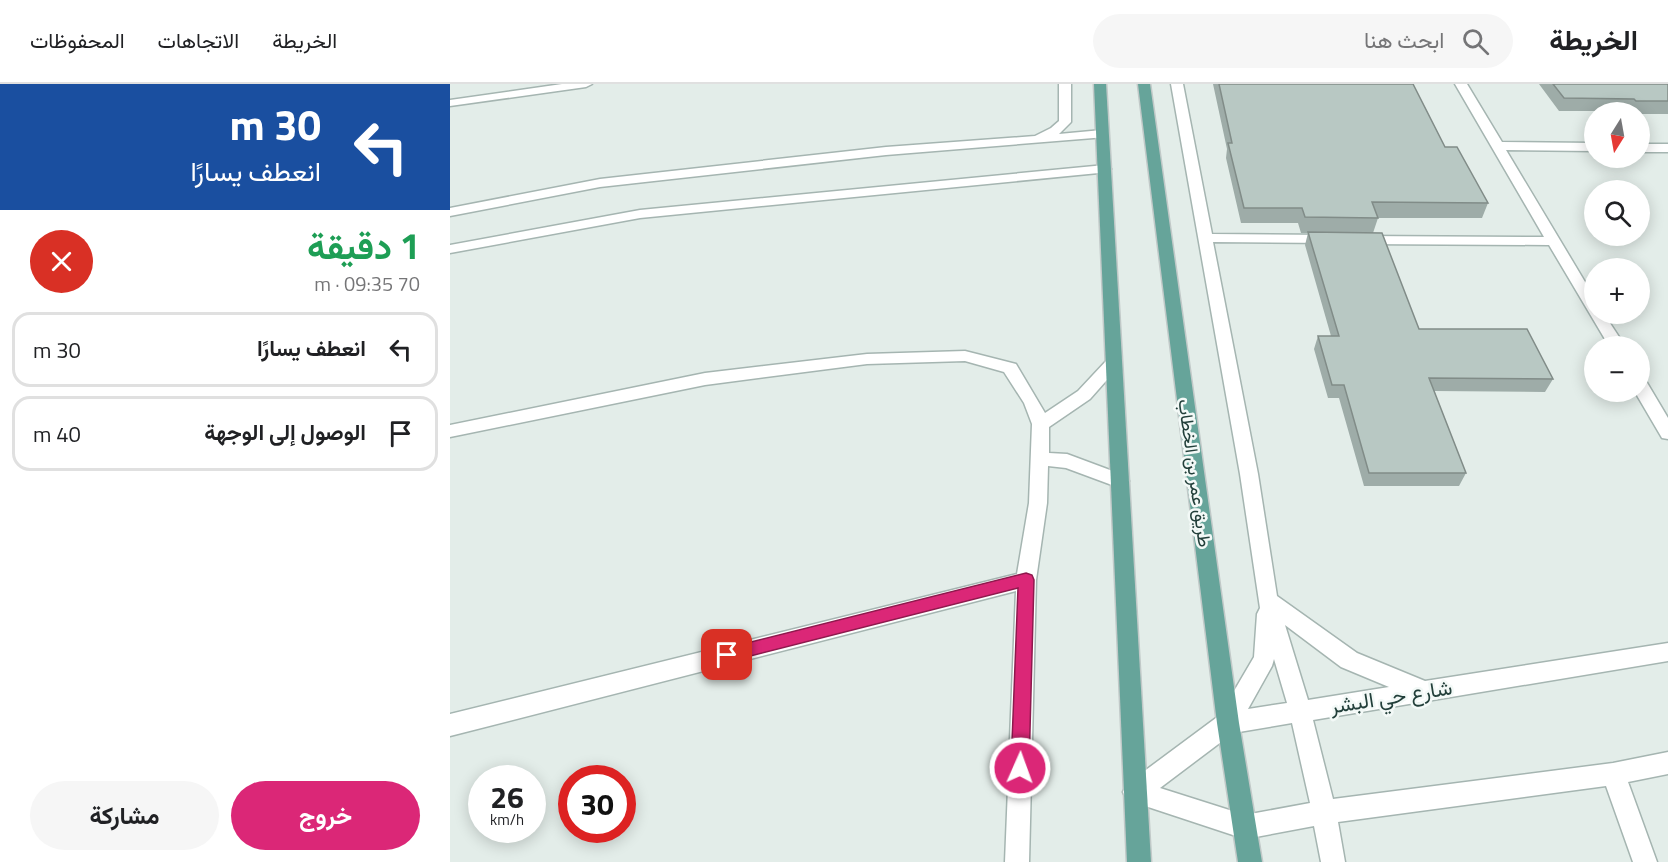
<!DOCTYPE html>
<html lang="ar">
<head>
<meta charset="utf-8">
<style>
  :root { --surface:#fff; --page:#f6f6f6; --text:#202124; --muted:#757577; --line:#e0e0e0; --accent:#db2777 }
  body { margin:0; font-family:"Titillium Web",Vazirmatn,sans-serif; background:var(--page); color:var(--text); direction:rtl; height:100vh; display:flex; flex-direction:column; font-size:22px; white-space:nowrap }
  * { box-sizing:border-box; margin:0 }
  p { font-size:20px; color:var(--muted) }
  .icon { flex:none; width:33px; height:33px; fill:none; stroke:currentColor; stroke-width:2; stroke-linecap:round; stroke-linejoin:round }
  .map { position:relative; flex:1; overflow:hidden; direction:ltr }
  .side { display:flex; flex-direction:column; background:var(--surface); width:450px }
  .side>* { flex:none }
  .guide { background:#1a4fa0; color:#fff; overflow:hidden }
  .needle { width:39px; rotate:191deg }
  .controls { position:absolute; left:1134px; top:18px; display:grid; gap:12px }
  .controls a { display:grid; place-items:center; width:66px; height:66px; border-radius:50%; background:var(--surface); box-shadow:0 3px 15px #0003; font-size:30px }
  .speed { position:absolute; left:18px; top:681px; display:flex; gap:12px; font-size:30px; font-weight:700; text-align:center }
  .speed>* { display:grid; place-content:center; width:78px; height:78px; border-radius:50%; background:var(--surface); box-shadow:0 3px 15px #0003; line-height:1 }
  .speed small { font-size:15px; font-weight:400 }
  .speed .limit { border:9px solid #d22; background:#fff; color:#111 }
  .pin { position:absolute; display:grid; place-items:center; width:51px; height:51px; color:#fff; margin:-26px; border-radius:12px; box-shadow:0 3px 9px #0006 }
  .me { position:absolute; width:66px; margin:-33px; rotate:2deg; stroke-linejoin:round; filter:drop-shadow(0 0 4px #0008) }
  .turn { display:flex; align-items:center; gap:21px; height:126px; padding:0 30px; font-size:27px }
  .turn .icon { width:78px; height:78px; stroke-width:2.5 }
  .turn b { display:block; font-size:42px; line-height:51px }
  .round { display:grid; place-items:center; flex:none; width:63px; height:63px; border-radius:32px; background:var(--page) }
  .summary { display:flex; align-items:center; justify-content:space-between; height:102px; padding:0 30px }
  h1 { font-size:36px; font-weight:700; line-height:45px; color:#1e9e55 }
  .cta { display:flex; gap:12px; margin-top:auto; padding:12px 30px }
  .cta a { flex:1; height:69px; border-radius:36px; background:var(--accent); color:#fff; font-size:24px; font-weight:700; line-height:69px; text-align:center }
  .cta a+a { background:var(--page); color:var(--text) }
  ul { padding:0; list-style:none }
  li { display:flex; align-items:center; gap:18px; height:75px; margin:0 12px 9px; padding:0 18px; border:3px solid var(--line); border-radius:18px }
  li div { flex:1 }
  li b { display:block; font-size:22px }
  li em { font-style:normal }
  header { display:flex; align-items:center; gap:36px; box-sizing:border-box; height:84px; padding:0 30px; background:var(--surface); border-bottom:2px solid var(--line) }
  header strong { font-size:28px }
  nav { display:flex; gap:33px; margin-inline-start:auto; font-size:21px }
  .search { width:420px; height:54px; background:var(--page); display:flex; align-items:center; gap:15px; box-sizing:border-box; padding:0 21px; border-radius:33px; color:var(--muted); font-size:22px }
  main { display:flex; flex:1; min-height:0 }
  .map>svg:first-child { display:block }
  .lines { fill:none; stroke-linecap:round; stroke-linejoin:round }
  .minor-casing { stroke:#a5b5b1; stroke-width:3 }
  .major-casing { stroke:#c1c9c8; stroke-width:3 }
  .minor { fill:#fff; fill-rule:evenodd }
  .major { fill:#66a49a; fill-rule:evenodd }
  .wall { fill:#9eaca8 }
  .building { fill:#b8c8c3; stroke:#818c88; stroke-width:1.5 }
  .route { fill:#db2777; stroke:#8e194d; stroke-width:1.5 }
  .labels { text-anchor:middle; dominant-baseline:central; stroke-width:5; stroke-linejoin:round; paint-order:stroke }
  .street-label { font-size:18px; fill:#223f3a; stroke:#f3f9f7 }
  .near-street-label { font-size:21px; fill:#223f3a; stroke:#f3f9f7 }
</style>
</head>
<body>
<header>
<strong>الخريطة</strong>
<div class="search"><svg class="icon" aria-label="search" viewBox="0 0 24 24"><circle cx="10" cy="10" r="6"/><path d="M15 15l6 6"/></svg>ابحث هنا</div>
<nav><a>الخريطة</a><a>الاتجاهات</a><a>المحفوظات</a></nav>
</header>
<main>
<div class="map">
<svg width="1218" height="778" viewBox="0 0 1218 778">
  <rect width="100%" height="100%" fill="#e3ede9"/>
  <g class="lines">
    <defs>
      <g id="minor">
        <polygon points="112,0 142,0 136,3 0,22 0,16"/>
        <polygon points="609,0 621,0 621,38 609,50 652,46 656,47 656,53 436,71 150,103 0,132 0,124 150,95 436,63 585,52 601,44 609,37"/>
        <path d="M721 0H733L762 150 881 151 888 155 881 159 763 158 808 390 827 512 907 569 975 597 1218 559V577L863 636 883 715 1163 679 1218 668V690L1178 698 1207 778H1183L1156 702 888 738 895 778H871L864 742 795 755 677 716 673 708 677 700 770 631 804 573 807 530 810 524 790 390ZM835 541 891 583 939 603 858 616ZM824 575 837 619 798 625 822 582ZM842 639 860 719 795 731 710 704 783 649Z"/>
        <polygon points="1005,0 1017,0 1052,58 1144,59 1144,67 1056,66 1144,213 1144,230 1154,230 1175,262 1159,262 1099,161 911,160 904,156 911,152 1094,153"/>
        <rect x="1190" y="60" width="28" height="8"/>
        <polygon points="655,81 661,85 659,88 190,134 0,169 0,161 190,126"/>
        <polygon points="515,267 566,280 595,329 628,307 657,276 669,276 671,280 640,315 599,343 599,369 617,370 676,392 679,397 676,402 670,404 616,384 598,382 597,419 586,496 579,778 555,778 566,507 0,652 0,630 567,490 579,419 582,340 574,319 554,288 515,277 417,280 255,301 0,353 0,341 255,289 417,270"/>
        <polygon points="1190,295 1196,297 1218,334 1218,355 1212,354 1185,308 1190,308"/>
      </g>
      <g id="major">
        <polygon points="644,0 656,0 701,778 677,778"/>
        <polygon points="688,0 700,0 789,639 812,778 788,778 767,639"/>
      </g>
    </defs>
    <use href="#minor" class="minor-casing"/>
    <use href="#major" class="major-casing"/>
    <use href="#minor" class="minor"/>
    <use href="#major" class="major"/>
  </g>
  <g class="wall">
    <polygon points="763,0 963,0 995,63 1038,119 1032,134 928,134 923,149 969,245 1103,295 1095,308 984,307 1016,389 1009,402 914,402 889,314 878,314 864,265 868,252 881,252 855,161 858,149 851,149 848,139 791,139 776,74 777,65"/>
    <polygon points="1089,0 1218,0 1218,30 1190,30 1190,28 1179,28 1177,27 1109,27"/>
  </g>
  <g class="building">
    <polygon points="769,0 963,0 995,63 1007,63 1038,119 922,118 928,134 855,133 852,124 794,124 778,59 782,59"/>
    <polygon points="1103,0 1218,0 1218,17 1186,17 1184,15 1114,14"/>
    <polygon points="858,148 932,149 969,245 1077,245 1103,295 979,294 1016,389 919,389 894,301 882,301 868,252 889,252"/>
  </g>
  <polygon class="route" points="576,489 582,491 584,496 579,684 576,690 570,692 564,690 561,684 568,504 277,578 271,576 269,571 271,566 277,564"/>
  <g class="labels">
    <g class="street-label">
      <text transform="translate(745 389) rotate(82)">طريق عمر بن الخطاب</text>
    </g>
    <g class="near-street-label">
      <text transform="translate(941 612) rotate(-9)">شارع حي البشر</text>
    </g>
  </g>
</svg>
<div class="controls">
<a><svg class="needle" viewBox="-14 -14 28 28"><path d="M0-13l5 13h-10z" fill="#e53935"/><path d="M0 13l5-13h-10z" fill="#757577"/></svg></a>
<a><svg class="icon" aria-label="search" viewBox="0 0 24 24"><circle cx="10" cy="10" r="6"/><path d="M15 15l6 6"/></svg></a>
<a>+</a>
<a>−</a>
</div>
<div class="speed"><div>26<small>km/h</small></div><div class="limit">30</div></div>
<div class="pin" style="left:277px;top:571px;background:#d93025"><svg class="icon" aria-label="arrive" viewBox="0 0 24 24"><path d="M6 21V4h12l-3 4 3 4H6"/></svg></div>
<svg class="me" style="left:570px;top:684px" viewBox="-20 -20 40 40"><circle r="17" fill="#db2777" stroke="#fff" stroke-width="3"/><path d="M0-11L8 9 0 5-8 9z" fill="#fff"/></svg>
</div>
<section class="side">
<div class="guide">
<div class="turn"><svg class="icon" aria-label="left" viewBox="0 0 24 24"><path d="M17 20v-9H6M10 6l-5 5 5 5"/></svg><div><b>30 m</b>انعطف يسارًا</div></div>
</div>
<div class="summary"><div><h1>1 دقيقة</h1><p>70 m · 09:35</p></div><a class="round" style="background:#d93025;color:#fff"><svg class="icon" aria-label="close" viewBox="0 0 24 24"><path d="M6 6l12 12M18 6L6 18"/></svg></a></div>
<ul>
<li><svg class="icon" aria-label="left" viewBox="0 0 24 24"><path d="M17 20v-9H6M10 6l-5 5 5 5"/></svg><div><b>انعطف يسارًا</b></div><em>30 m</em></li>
<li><svg class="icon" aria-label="arrive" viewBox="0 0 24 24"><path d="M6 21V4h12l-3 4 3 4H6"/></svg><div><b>الوصول إلى الوجهة</b></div><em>40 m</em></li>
</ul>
<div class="cta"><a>خروج</a><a>مشاركة</a></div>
</section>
</main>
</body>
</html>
